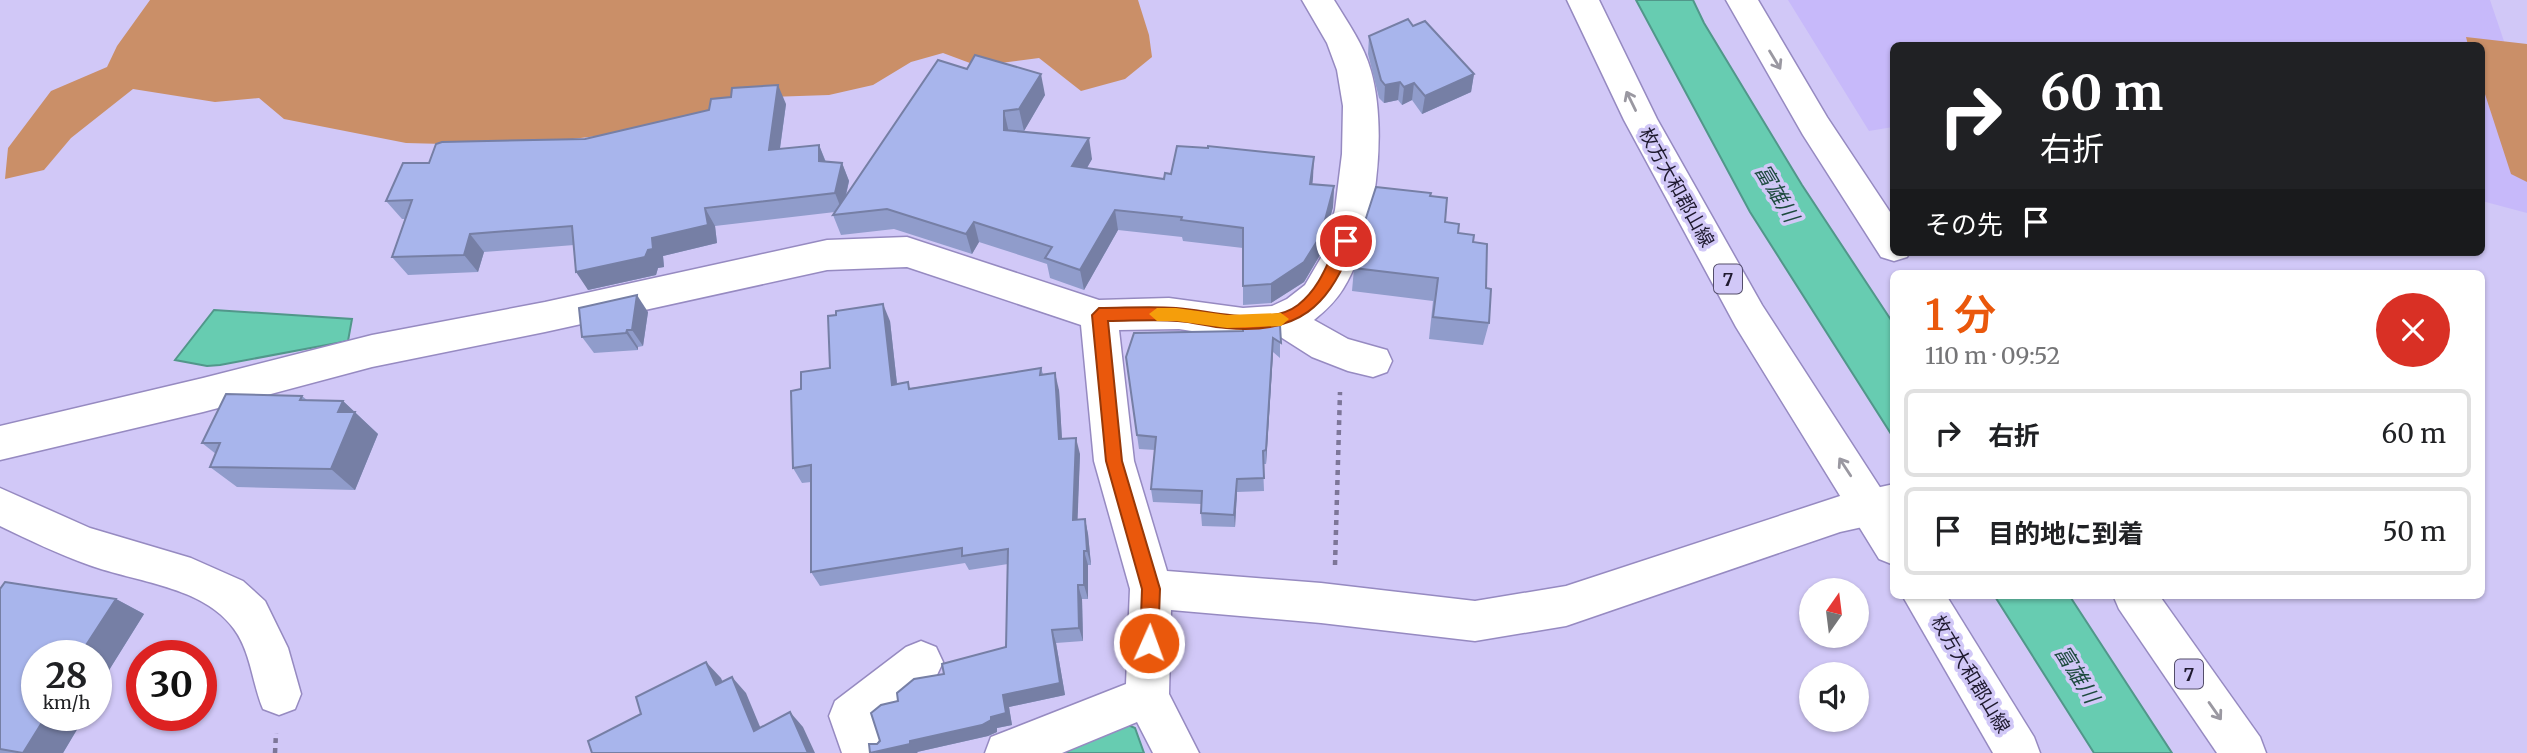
<!DOCTYPE html>
<html lang="ja">
<head>
<meta charset="utf-8">
<style>
  :root { --surface:#fff; --page:#f2f2f2; --text:#202124; --muted:#757577; --line:#e0e0e0; --accent:#ea580c }
  body { margin:0; font-family:Merriweather,"Noto Sans JP",serif; background:var(--page); color:var(--text); height:100vh; display:flex; flex-direction:column; font-size:26px; white-space:nowrap }
  * { box-sizing:border-box; margin:0 }
  p { font-size:23px; color:var(--muted) }
  .icon { flex:none; width:38px; height:38px; fill:none; stroke:currentColor; stroke-width:2; stroke-linecap:round; stroke-linejoin:round }
  .map { position:relative; flex:1; overflow:hidden }
  .drawer { position:absolute; left:1890px; top:270px; width:595px; height:329px; display:flex; flex-direction:column; background:var(--surface); border-radius:10px; box-shadow:0 2px 5px #0004 }
  .drawer>* { flex:none }
  .top-card { position:absolute; left:1890px; top:42px; width:595px; height:214px; border-radius:10px; box-shadow:0 2px 5px #0004; background:#202124; color:#fff; overflow:hidden }
  .needle { width:46px; rotate:14deg }
  .controls { position:absolute; left:1799px; top:578px; display:grid; gap:14px }
  .controls a { display:grid; place-items:center; width:70px; height:70px; border-radius:50%; background:var(--surface); box-shadow:0 2px 5px #0004; font-size:35px }
  .speed { position:absolute; left:21px; top:640px; display:flex; gap:14px; font-size:35px; font-weight:700; text-align:center }
  .speed>* { display:grid; place-content:center; width:91px; height:91px; border-radius:50%; background:var(--surface); box-shadow:0 2px 5px #0004; line-height:1 }
  .speed small { font-size:18px; font-weight:400 }
  .speed .limit { border:10px solid #d22; background:#fff; color:#111 }
  .pin { position:absolute; display:grid; place-items:center; width:60px; height:60px; color:#fff; margin:-30px; border:4px solid #fff; border-radius:50%; box-shadow:0 2px 7px #0007 }
  .me { position:absolute; width:77px; margin:-38px; rotate:2deg; stroke-linejoin:round; filter:drop-shadow(0 0 5px #0008) }
  .turn { display:flex; align-items:center; gap:24px; height:147px; padding:0 35px; font-size:32px }
  .turn .icon { width:91px; height:91px; stroke-width:2.5 }
  .turn b { display:block; font-size:49px; line-height:60px }
  .then { display:flex; align-items:center; height:66px; padding:0 35px; background:#0003; gap:14px; font-size:26px }
  .round { display:grid; place-items:center; flex:none; width:74px; height:74px; border-radius:37px; background:var(--page) }
  .headline { display:flex; align-items:center; justify-content:space-between; height:119px; padding:0 35px }
  h1 { font-size:42px; font-weight:600; line-height:52px; color:var(--accent) }
  ul { padding:0; list-style:none }
  li { display:flex; align-items:center; gap:21px; height:88px; margin:0 14px 10px; padding:0 21px; border:4px solid var(--line); border-radius:10px }
  li div { flex:1 }
  li b { display:block; font-size:26px }
  li em { font-style:normal }
  .map>svg:first-child { display:block }
  .built { fill:#c7b9fa }
  .green { fill:#ca8f68 }
  .water { fill:#67ccb1; stroke:#51978a; stroke-width:2 }
  .lines { fill:none; stroke-linecap:round; stroke-linejoin:round }
  .minor-casing { stroke:#968ac1; stroke-width:3 }
  .major-casing { stroke:#968ac1; stroke-width:3 }
  .path { stroke:#7d7698; stroke-width:4.5; stroke-dasharray:5 5; stroke-linecap:butt }
  .minor { fill:#fff; fill-rule:evenodd }
  .major { fill:#fff; fill-rule:evenodd }
  .wall { fill:#909ccb }
  .shaded-wall { fill:#767fa5 }
  .building { fill:#a8b5ec; stroke:#767fa5; stroke-width:2 }
  .oneway { stroke:#9a98a1 }
  .route { fill:#ea580c; stroke:#983908; stroke-width:2 }
  .slow { fill:#f59e0b }
  .labels { text-anchor:middle; dominant-baseline:central; stroke-width:7; stroke-linejoin:round; paint-order:stroke }
  .shield { fill:#d1c8f7; stroke:#544e6b; stroke-width:2 }
  .shield-label { font-size:18px; font-weight:bold; fill:#1f1a2f }
  .street-label { font-size:19px; fill:#1f1a2f; stroke:#d1c8f7 }
  .water-label { font-size:21px; font-style:italic; fill:#1d4a3e; stroke:#d1c8f7 }
</style>
</head>
<body>
<div class="map">
<svg width="2527" height="753" viewBox="0 0 2527 753">
  <rect width="100%" height="100%" fill="#d1c8f7"/>
  <polygon class="built" points="1788,0 2490,0 2527,109 2527,213 2482,201 2482,46 1894,46 1893,127 1869,131"/>
  <g class="green">
    <polygon points="150,0 1138,0 1149,35 1152,57 1125,79 1081,91 1039,58 978,66 943,53 911,62 873,85 829,95 744,98 710,122 516,146 406,143 284,119 259,98 215,102 133,89 71,138 44,170 5,179 8,148 51,91 107,67 117,46"/>
    <polygon points="2466,37 2527,44 2527,182 2511,174 2482,85 2482,46 2468,45"/>
  </g>
  <g class="water">
    <polygon points="1636,0 1693,0 1704,23 1802,185 1893,323 1893,437 1750,212"/>
    <polygon points="214,310 352,319 348,341 220,365 207,366 175,360"/>
    <polygon points="1994,595 2069,595 2172,753 2094,753"/>
    <polygon points="1126,724 1135,728 1144,753 1046,753"/>
  </g>
  <g class="lines">
    <defs>
      <g id="minor">
        <path d="M1302 0H1334C1348 23 1364 45 1371 71 1388 131 1376 236 1343 289 1335 302 1325 311 1314 320L1348 339 1387 350 1392 361 1387 372 1373 377 1348 371 1312 357 1279 336 1243 339 1179 329 1119 330 1134 461 1167 571 1321 583 1475 601 1566 586 1840 496 1894 484V520L1840 532 1566 626 1475 641 1321 623 1171 610 1169 694 1199 753H1153L1137 722 1062 753H985L991 737 1126 684 1130 589 1094 461 1081 325 907 267 827 270 545 332 372 367 203 412 0 460V426L203 378 372 335 545 302 827 240 907 237 1099 300 1169 298 1243 308 1272 306 1287 299 1305 285 1322 256 1335 210 1342 154 1343 106 1337 70 1327 43Z"/>
        <path d="M0 488 90 528 191 558 243 581 265 601 288 648 301 694 295 709 279 715 263 709C252 683 251 652 234 629 203 586 135 582 89 565 58 554 29 540 0 526Z"/>
        <polygon points="921,641 936,647 943,662 936,677 876,724 886,753 842,753 829,716 835,701 906,647"/>
      </g>
      <g id="major">
        <polygon points="1567,0 1599,0 1657,119 1762,305 1894,509 1894,565 1879,559 1736,327 1624,120"/>
        <polygon points="1726,0 1758,0 1827,117 1894,218 1894,252 1910,252 1907,257 1894,261 1881,257 1803,135"/>
        <polygon points="1902,595 1946,595 2034,737 2040,753 1993,753"/>
        <polygon points="2113,595 2159,595 2260,737 2266,753 2217,753 2119,609"/>
      </g>
    </defs>
    <use href="#minor" class="minor-casing"/>
    <use href="#major" class="major-casing"/>
    <g class="path">
      <polyline points="1335,565 1340,392"/>
      <polyline points="275,753 276,733"/>
    </g>
    <use href="#minor" class="minor"/>
    <use href="#major" class="major"/>
  </g>
  <g class="wall">
    <polygon points="1413,26 1474,74 1471,92 1422,114 1412,100 1402,105 1398,100 1384,103 1379,98 1368,54 1369,36"/>
    <polygon points="938,60 1045,95 1024,131 1020,131 1092,159 1087,168 1164,179 1171,174 1313,178 1312,184 1334,186 1333,207 1320,255 1304,282 1271,303 1243,305 1243,248 1183,241 1182,237 1118,230 1084,290 1050,278 1047,264 979,242 972,254 894,229 841,235 833,215 835,212 715,226 717,243 663,256 664,267 658,268 656,275 588,290 574,245 484,252 478,272 408,275 392,257 405,219 402,219 386,201 429,163 585,139 786,104 780,149 819,145 826,162 842,163 849,181 846,196"/>
    <polygon points="1431,196 1445,222 1458,233 1473,242 1486,288 1489,323 1483,345 1429,339 1433,301 1352,291 1354,268"/>
    <polygon points="648,312 643,346 638,347 638,350 594,353 582,337"/>
    <polygon points="890,321 897,384 911,388 1041,368 1043,374 1059,390 1062,439 1080,454 1077,520 1085,519 1088,534 1091,565 1088,565 1088,599 1082,599 1083,641 1056,643 1065,695 1009,707 1012,725 997,728 997,732 988,736 917,752 877,744 898,701 944,674 1006,647 1008,564 969,570 965,563 820,586 811,572 811,482 802,483 793,468 801,389"/>
    <polygon points="1280,325 1280,358 1273,352 1266,464 1263,464 1264,491 1237,492 1235,527 1202,526 1201,513 1201,504 1153,502 1151,489 1155,450 1139,449 1126,357 1243,331"/>
    <polygon points="302,396 307,400 343,401 378,434 355,490 237,487 210,467 216,454 202,443"/>
    <polygon points="0,589 116,599 144,614 101,683 104,684 63,753 0,753"/>
  </g>
  <g class="shaded-wall">
    <polygon points="1041,74 1045,95 1024,131 1019,109"/>
    <polygon points="1474,74 1471,92 1422,114 1425,96"/>
    <polygon points="1400,82 1398,100 1384,103 1385,85"/>
    <polygon points="1414,83 1412,100 1402,105 1404,87"/>
    <polygon points="778,85 786,104 777,169 769,150"/>
    <polygon points="1004,111 1009,133 1004,130"/>
    <polygon points="1089,138 1092,159 1076,187 1072,166"/>
    <polygon points="819,145 826,163 819,161"/>
    <polygon points="1314,157 1313,178 1310,204 1310,184"/>
    <polygon points="842,163 849,181 842,211 835,193"/>
    <polygon points="1334,186 1333,207 1320,255 1304,282 1271,303 1271,284"/>
    <polygon points="705,208 715,226 717,243 663,256 664,267 658,268 656,275 588,290 576,272 652,238"/>
    <polygon points="1115,210 1118,230 1084,290 1080,270"/>
    <polygon points="974,222 979,242 972,254 966,234"/>
    <polygon points="470,234 484,252 478,272 464,255"/>
    <polygon points="637,295 648,312 643,346 632,330"/>
    <polygon points="883,304 890,321 899,402 892,385"/>
    <polygon points="627,330 638,347 638,350 626,333"/>
    <polygon points="1273,338 1273,352 1266,464 1266,450"/>
    <polygon points="1055,373 1059,390 1063,455 1059,439"/>
    <polygon points="343,401 378,434 355,490 331,469 338,412"/>
    <polygon points="1076,438 1080,454 1077,535 1073,520"/>
    <polygon points="1237,479 1237,492 1235,527 1234,515"/>
    <polygon points="1085,519 1088,534 1091,565 1087,551"/>
    <polygon points="1084,551 1088,565 1088,599 1084,585"/>
    <polygon points="1078,585 1082,599 1083,641 1079,628"/>
    <polygon points="116,599 144,614 101,683 104,684 96,697 96,656 79,656"/>
    <polygon points="1052,630 1056,643 1065,695 1009,707 1012,725 997,728 997,732 988,736 917,752 918,753 873,753 910,741 991,717 1003,695"/>
    <polygon points="706,662 721,678 731,701 716,685"/>
    <polygon points="732,677 746,693 768,746 754,731"/>
    <polygon points="790,712 803,727 815,753 808,753"/>
    <polygon points="46,716 85,716 63,753 23,753"/>
  </g>
  <g class="building">
    <polygon points="1408,19 1413,26 1425,21 1474,74 1425,96 1414,83 1404,87 1400,82 1385,85 1381,80 1369,36"/>
    <polygon points="975,55 1041,74 1019,109 1004,111 1004,130 1089,138 1072,166 1164,179 1165,173 1171,174 1177,146 1208,148 1208,146 1314,157 1310,184 1334,186 1321,235 1304,262 1271,284 1243,286 1243,228 1181,220 1182,217 1115,210 1080,270 1045,258 1052,247 974,222 966,234 887,209 833,215 938,60 967,69"/>
    <polygon points="778,85 769,150 819,145 819,161 842,163 835,193 705,208 708,225 652,238 653,249 648,250 645,257 576,272 572,226 470,234 464,255 392,257 412,200 386,201 403,163 429,163 436,144 442,142 585,139 709,110 711,99 731,97 732,88"/>
    <polygon points="1376,187 1431,193 1430,196 1447,198 1445,222 1459,224 1458,233 1474,235 1473,242 1487,244 1486,288 1491,289 1489,323 1433,317 1438,278 1354,268 1356,249"/>
    <polygon points="637,295 632,330 627,330 626,333 582,337 579,308"/>
    <polygon points="883,304 892,385 908,382 909,389 1041,368 1040,375 1055,373 1059,439 1076,438 1073,520 1085,519 1087,551 1084,551 1084,585 1078,585 1079,628 1052,630 1060,683 1003,695 1006,713 991,717 991,720 982,725 910,741 910,744 870,753 869,744 877,744 880,741 871,713 881,705 898,701 897,693 914,679 944,674 942,664 1006,647 1008,549 962,556 962,548 811,572 811,465 793,468 791,391 801,389 801,372 830,368 828,316 836,315 836,311"/>
    <polygon points="1280,325 1281,343 1273,338 1266,450 1263,451 1264,478 1237,479 1234,515 1201,513 1202,491 1151,489 1156,437 1137,435 1126,357 1134,333 1243,331 1243,327"/>
    <polygon points="226,394 302,396 300,400 343,401 338,412 355,412 331,469 210,467 220,443 202,443"/>
    <polygon points="5,582 116,599 79,656 37,656 37,716 46,716 23,753 0,749 0,589"/>
    <polygon points="706,662 716,685 732,677 754,731 790,712 808,753 592,753 588,741 641,714 636,697"/>
  </g>
  <defs><path id="oneway-shaft" d="M-6 0H5M1.5-3L5.5 0L1.5 3" fill="none" stroke-width="1.6" stroke-linecap="round" stroke-linejoin="round" transform="scale(1.75)"/></defs>
  <g class="oneway">
    <use href="#oneway-shaft" transform="translate(1775 60) rotate(59)"/>
    <use href="#oneway-shaft" transform="translate(1631 101) rotate(-116)"/>
    <use href="#oneway-shaft" transform="translate(1845 467) rotate(-123)"/>
    <use href="#oneway-shaft" transform="translate(2215 711) rotate(55)"/>
  </g>
  <path class="route" d="M1346 235 1353 241C1331 307 1297 335 1226 328 1210 327 1194 322 1178 321 1155 319 1131 321 1108 321L1122 461 1160 589 1158 643 1155 649 1149 652 1143 649 1140 643 1142 589 1106 461 1092 315 1099 308C1125 308 1150 306 1176 308 1210 310 1268 328 1298 305 1321 287 1328 261 1340 237Z"/>
  <polygon class="slow" points="1157,308 1176,308 1227,315 1281,313 1289,319 1281,326 1227,328 1176,321 1157,321 1149,314"/>
  <g class="labels">
    <g class="shield">
      <rect x="1714" y="264.5" width="28" height="29" rx="5"/>
      <rect x="2175" y="659.5" width="28" height="29" rx="5"/>
    </g>
    <g class="shield-label">
      <text x="1728" y="279">7</text>
      <text x="2189" y="674">7</text>
    </g>
    <g class="street-label">
      <text transform="translate(1677 187) rotate(61)">枚方大和郡山線</text>
      <text transform="translate(1971 674) rotate(59)">枚方大和郡山線</text>
    </g>
    <g class="water-label">
      <text transform="translate(1777 193) rotate(59)">富雄川</text>
      <text transform="translate(2077 674) rotate(58)">富雄川</text>
    </g>
  </g>
</svg>
<div class="controls">
<a><svg class="needle" viewBox="-14 -14 28 28"><path d="M0-13l5 13h-10z" fill="#e53935"/><path d="M0 13l5-13h-10z" fill="#757577"/></svg></a>
<a><svg class="icon" aria-label="sound" viewBox="0 0 24 24"><path d="M4 9h4l5-4v14l-5-4H4zM17 9q2 3 0 6"/></svg></a>
</div>
<div class="speed"><div>28<small>km/h</small></div><div class="limit">30</div></div>
<div class="pin" style="left:1346px;top:241px;background:#d93025"><svg class="icon" aria-label="arrive" viewBox="0 0 24 24"><path d="M6 21V4h12l-3 4 3 4H6"/></svg></div>
<svg class="me" style="left:1149px;top:643px" viewBox="-20 -20 40 40"><circle r="17" fill="#ea580c" stroke="#fff" stroke-width="3"/><path d="M0-11L8 9 0 5-8 9z" fill="#fff"/></svg>
<div class="top-card">
<div class="turn"><svg class="icon" aria-label="right" viewBox="0 0 24 24"><path d="M7 20v-9h11M14 6l5 5-5 5"/></svg><div><b>60 m</b>右折</div></div>
<div class="then">その先<svg class="icon" aria-label="arrive" viewBox="0 0 24 24"><path d="M6 21V4h12l-3 4 3 4H6"/></svg></div>
</div>
<section class="drawer">
<div class="headline"><div><h1>1 分</h1><p>110 m · 09:52</p></div><a class="round" style="background:#d93025;color:#fff"><svg class="icon" aria-label="close" viewBox="0 0 24 24"><path d="M6 6l12 12M18 6L6 18"/></svg></a></div>
<ul>
<li><svg class="icon" aria-label="right" viewBox="0 0 24 24"><path d="M7 20v-9h11M14 6l5 5-5 5"/></svg><div><b>右折</b></div><em>60 m</em></li>
<li><svg class="icon" aria-label="arrive" viewBox="0 0 24 24"><path d="M6 21V4h12l-3 4 3 4H6"/></svg><div><b>目的地に到着</b></div><em>50 m</em></li>
</ul>
</section>
</div>
</body>
</html>
